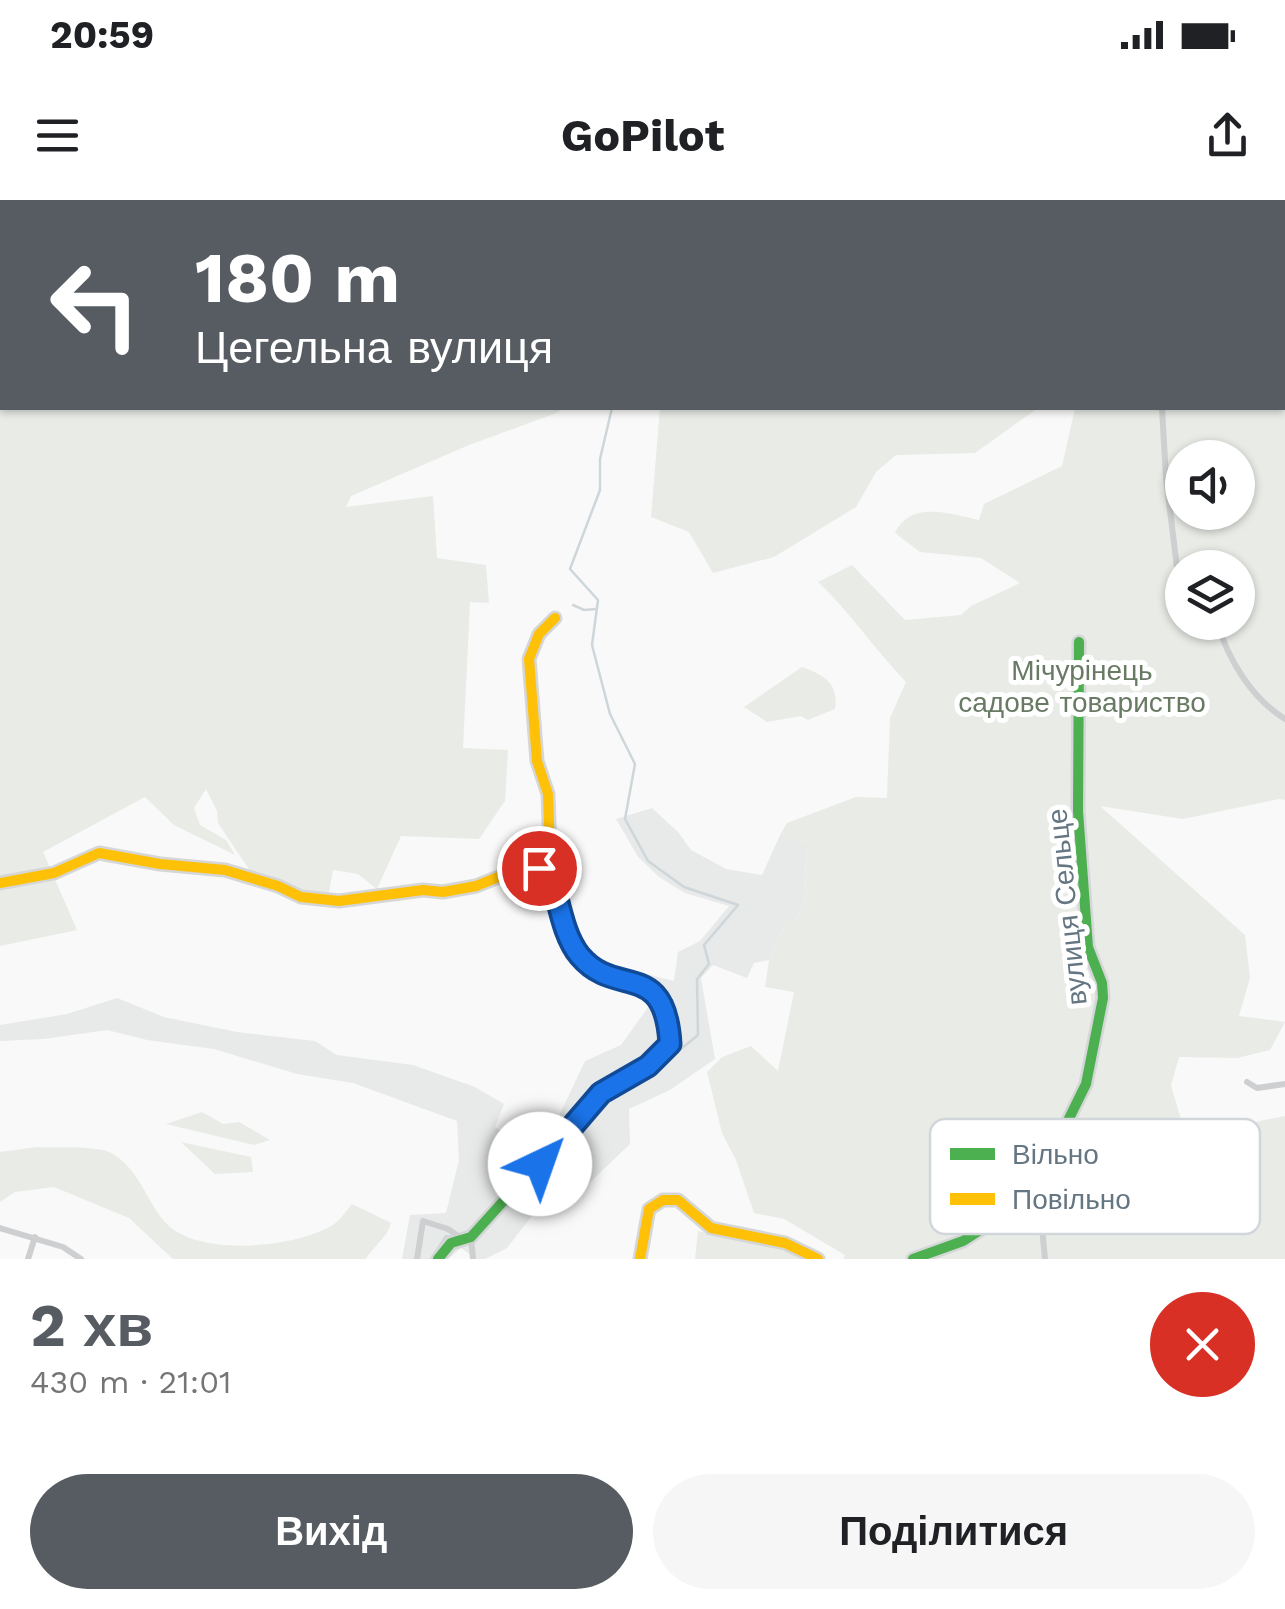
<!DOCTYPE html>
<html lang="uk">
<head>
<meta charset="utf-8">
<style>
  :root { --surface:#fff; --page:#f6f6f6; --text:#202124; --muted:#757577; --accent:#565c61 }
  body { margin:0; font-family:"Work Sans",sans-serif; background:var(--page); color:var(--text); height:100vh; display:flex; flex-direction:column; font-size:38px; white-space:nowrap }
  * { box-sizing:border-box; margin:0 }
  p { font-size:32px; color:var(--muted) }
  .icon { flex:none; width:55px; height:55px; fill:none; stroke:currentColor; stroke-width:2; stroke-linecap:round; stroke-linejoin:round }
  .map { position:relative; height:1059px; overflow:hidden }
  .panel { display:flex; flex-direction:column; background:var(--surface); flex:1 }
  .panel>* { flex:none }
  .top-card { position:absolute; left:0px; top:0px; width:1285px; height:210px; box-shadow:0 2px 8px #0004; background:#565c61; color:#fff; overflow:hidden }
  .fabs { position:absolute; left:1165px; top:240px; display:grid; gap:20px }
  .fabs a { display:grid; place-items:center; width:90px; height:90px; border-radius:50%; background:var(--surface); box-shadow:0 2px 8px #0004; font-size:50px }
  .pin { position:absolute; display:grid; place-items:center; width:85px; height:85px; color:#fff; margin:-42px; border:5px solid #fff; border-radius:50%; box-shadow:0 2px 10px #0007 }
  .me { position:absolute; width:110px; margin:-55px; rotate:42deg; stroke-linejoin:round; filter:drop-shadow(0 0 8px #0008) }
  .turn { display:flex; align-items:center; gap:35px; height:210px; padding:0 30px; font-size:45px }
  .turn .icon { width:130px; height:130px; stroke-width:2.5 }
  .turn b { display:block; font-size:70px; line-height:85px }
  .round { display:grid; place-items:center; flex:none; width:105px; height:105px; border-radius:52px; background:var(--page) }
  .headline { display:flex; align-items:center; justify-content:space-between; height:170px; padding:0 30px }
  h1 { font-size:60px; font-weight:700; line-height:75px; color:var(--accent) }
  .button { display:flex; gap:20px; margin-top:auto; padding:20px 30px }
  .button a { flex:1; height:115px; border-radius:60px; background:var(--accent); color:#fff; font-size:40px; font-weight:700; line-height:115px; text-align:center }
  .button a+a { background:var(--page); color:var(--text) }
  .status { display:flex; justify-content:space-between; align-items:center; height:70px; padding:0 50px; background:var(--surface); direction:ltr }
  .status svg { height:28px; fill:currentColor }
  header { display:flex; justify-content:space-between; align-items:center; height:130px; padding:0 30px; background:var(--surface); font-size:45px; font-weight:700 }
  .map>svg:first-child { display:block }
  .built { fill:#e8e9e9 }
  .green { fill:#e8ebe6; fill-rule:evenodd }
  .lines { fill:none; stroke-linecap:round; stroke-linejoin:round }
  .stream { stroke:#ced6d9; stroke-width:2.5 }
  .fast-casing { stroke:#d5d6d7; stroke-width:15 }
  .slow-casing { stroke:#d5d6d7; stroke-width:15 }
  .street { stroke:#cecfd0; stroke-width:6 }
  .fast { stroke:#4caf50; stroke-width:10 }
  .slow { stroke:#ffc107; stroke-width:10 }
  .route-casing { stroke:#114b97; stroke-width:25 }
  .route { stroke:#1a73e8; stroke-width:18 }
  .labels { text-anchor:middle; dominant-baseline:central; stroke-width:10; stroke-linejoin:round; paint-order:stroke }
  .park-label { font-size:28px; fill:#687a64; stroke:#fff }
  .street-label { font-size:28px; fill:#657683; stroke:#fff }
  .key { fill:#fff; stroke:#d1d6da; stroke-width:2.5 }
  .key-label { font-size:28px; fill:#657683 }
</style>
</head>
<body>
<div class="status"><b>20:59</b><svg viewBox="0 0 49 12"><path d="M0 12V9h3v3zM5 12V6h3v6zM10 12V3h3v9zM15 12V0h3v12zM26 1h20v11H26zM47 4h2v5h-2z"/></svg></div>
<header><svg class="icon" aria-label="menu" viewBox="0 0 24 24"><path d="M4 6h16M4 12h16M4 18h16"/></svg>GoPilot<svg class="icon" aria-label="share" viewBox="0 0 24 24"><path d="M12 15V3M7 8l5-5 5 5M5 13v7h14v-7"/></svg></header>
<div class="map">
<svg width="1285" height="1059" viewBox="0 0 1285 1059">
  <rect width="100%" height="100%" fill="#f9f9f9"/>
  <polygon class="built" points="652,608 678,632 691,650 726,669 762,675 780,635 807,645 803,708 794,721 786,723 769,760 754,763 747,778 713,765 701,778 715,859 670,890 629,909 630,944 584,988 544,1000 507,1048 485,1059 477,1059 461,1048 448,1059 402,1059 410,1015 446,1013 459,960 457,921 353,883 297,874 214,849 147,840 107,830 44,839 0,841 0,825 67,814 117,798 164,817 237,832 315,841 337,855 413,865 475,887 504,904 495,927 523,943 549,937 585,861 621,845 652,802 614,777 618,767 674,781 678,752 700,741 729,706 685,693 659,677 638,657 616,619"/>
  <g class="green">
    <polygon points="0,0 543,0 2,2 2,208 564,208 554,214 469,245 351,296 346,307 433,296 437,358 486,365 489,403 470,402 463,548 508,550 505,601 479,639 401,636 377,689 358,674 333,670 328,697 279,683 256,680 218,623 217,611 206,589 194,608 200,625 226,640 235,655 174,625 145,597 43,652 77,730 0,746"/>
    <path d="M1021 0H1285V600L1279 599 1183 619 1100 606 1245 735 1250 778 1239 816 1285 822 1270 850 1237 858 1179 857 1171 885 1182 923 1230 939 1255 922 1285 916V1059H843L845 1055 784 1019 754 1013 736 960 722 933 707 872 722 857 751 846 778 871 794 792 765 787 769 760 786 723 794 721 803 708 807 646 780 635 787 623 856 597 887 598 890 518 906 482C875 450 850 412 818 382L852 365 905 420 961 415 971 406 1020 383 981 358 920 352 895 333C911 300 950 314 979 320L984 304 1062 266 1075 208H1282V2H1018ZM1182 258H1238V312H1182ZM1182 368H1238V422H1182Z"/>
    <polygon points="660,208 1038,208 975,253 896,255 876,272 856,307 774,357 713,373 689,332 651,317"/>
    <path d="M802 467C824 475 839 483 835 509L808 520 801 516 767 522 744 507Z"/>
    <polygon points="202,912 223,924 239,922 270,940 254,945 166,924"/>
    <polygon points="181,942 251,957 253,972 215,974"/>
    <path d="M37 947C56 948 99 945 113 954 140 971 145 998 164 1021 195 1058 293 1048 331 1026 339 1022 346 1011 352 1004L391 1023 387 1033 365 1059H173L129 1018 54 987 15 992 0 1002V952Z"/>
    <polygon points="698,1031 784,1049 804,1059 695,1059"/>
  </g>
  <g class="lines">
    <g class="stream">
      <polyline points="464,0 466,2"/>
      <polyline points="612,208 600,259 600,290 570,369 598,400 592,445 610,514 635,564 625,619 648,661 684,687 738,705 704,745 709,764 697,779 698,835 649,875 630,881"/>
      <polyline points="573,405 584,410 596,409"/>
      <polyline points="431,1059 446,1036 452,1037"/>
    </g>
    <defs>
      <g id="fast">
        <path d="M438 1059 451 1043 471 1037 601 893 649 866 670 845C658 756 618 803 579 754 559 730 558 694 546 666"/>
        <polyline points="913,1059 963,1041 1044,989 1053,951 1086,884 1103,798 1102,783 1088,747 1078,611 1079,442"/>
      </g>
      <g id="slow">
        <polyline points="546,666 550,652 548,594 537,561 529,459 539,434 555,418"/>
        <polyline points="0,683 54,673 99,653 160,664 225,670 278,686 301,697 339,701 423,690 443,692 476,686 511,672 546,666"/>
        <polyline points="640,1059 649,1009 663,1000 678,1000 711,1028 785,1043 818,1059"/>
      </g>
    </defs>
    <use href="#fast" class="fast-casing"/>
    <use href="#slow" class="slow-casing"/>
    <g class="street">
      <polyline points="1154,0 1155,2"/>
      <polyline points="1162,208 1166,278 1182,408"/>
      <path d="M1217 422C1228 459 1251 498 1285 519"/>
      <polyline points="1247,882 1257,888 1285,884"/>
      <polyline points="1043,990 1040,1005 1045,1059"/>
      <polyline points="0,1028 63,1047 81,1059"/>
      <polyline points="471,1037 473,1059"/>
      <polyline points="28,1059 35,1037"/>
      <polyline points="417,1059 423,1021 448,1029 458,1036"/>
    </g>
    <use href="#fast" class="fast"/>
    <use href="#slow" class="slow"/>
  </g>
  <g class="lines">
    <defs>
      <path id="route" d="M539 668 546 666 551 676C559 701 563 736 580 756 616 799 665 758 670 844L648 866 601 893 540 964"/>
    </defs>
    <use href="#route" class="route-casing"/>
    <use href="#route" class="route"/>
  </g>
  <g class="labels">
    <g class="park-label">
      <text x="1082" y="470">Мічурінець<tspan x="1082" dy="32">садове товариство</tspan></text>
    </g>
    <g class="street-label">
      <text transform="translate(1067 707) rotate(-96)">вулиця Сельце</text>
    </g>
  </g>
  <rect x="930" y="919" width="330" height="115" rx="15" class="key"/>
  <rect x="950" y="948" width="45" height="12" fill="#4caf50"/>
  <rect x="950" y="993" width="45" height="12" fill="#ffc107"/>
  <g class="key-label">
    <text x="1012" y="964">Вільно</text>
    <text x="1012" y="1009">Повільно</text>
  </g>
</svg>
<div class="fabs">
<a><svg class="icon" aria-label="sound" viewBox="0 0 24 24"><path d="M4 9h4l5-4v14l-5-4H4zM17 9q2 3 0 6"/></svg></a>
<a><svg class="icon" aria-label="layers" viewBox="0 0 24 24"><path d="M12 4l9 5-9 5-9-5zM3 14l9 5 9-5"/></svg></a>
</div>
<div class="pin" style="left:539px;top:668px;background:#d93025"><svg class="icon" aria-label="arrive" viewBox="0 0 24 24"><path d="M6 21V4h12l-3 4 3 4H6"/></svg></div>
<svg class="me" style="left:540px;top:964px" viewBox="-20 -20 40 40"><circle r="19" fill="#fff"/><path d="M0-13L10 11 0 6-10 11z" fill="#1a73e8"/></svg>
<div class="top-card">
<div class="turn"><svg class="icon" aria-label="left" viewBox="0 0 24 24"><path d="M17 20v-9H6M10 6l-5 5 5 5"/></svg><div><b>180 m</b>Цегельна вулиця</div></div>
</div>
</div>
<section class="panel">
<div class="headline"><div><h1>2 хв</h1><p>430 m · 21:01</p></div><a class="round" style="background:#d93025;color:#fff"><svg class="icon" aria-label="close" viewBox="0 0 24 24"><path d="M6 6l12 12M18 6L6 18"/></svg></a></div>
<div class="button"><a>Вихід</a><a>Поділитися</a></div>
</section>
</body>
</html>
